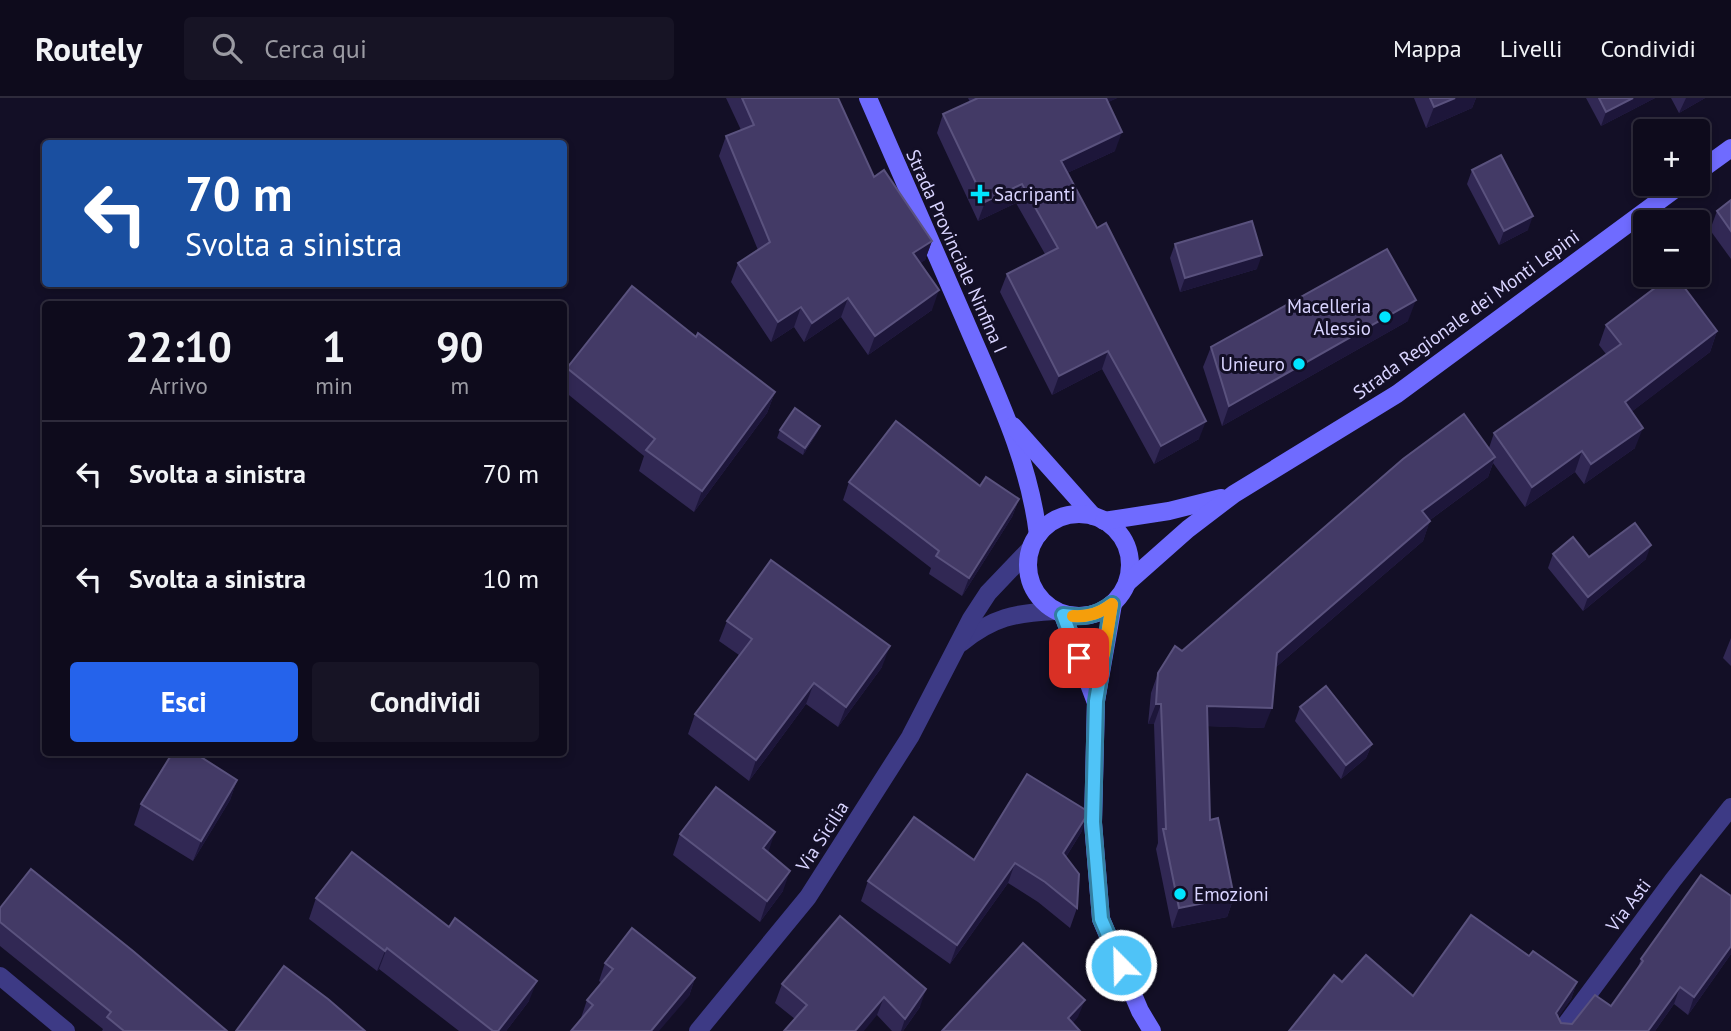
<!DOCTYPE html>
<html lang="it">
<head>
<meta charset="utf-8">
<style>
  :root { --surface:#0e0b1c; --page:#171425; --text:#f1f3f6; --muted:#9b9ba3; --line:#2e2b3b; --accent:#2563eb }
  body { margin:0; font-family:"PT Sans",sans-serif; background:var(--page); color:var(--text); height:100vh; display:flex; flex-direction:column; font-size:26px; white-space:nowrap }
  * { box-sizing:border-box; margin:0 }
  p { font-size:23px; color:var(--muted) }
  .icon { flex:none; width:38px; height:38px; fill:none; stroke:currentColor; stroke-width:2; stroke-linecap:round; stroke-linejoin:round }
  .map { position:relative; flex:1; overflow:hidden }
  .details { position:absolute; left:42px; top:203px; width:525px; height:455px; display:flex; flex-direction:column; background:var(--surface); border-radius:7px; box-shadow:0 4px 10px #0003,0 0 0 2px var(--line) }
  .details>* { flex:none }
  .guide { position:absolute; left:42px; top:42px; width:525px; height:147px; border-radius:7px; box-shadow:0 4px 10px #0003,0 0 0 2px var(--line); background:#1a4fa0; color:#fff; overflow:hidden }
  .tools { position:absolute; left:1633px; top:21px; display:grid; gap:14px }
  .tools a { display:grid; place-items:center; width:77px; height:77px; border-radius:7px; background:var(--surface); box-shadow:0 4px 10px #0003,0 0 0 2px var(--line); font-size:35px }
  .pin { position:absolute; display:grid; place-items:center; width:60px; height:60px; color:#fff; margin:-30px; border-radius:14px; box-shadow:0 4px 10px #0006 }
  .me { position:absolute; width:77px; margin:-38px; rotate:337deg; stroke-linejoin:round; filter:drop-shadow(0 0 5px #0008) }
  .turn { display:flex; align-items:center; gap:24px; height:147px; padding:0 28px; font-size:32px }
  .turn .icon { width:91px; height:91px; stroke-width:2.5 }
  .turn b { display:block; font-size:49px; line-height:60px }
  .eta { display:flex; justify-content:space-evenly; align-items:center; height:119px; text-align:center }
  .eta b { font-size:42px; font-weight:600; line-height:49px }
  .action { display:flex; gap:14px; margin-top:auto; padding:14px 28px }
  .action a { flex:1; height:80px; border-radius:7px; background:var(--accent); color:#fff; font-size:28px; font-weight:600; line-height:80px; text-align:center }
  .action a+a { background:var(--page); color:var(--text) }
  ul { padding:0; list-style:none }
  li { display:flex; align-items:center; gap:21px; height:105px; padding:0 28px; border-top:2px solid var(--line) }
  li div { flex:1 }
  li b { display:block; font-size:26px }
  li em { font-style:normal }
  header { display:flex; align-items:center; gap:42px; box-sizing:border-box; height:98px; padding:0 35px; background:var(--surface); border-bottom:2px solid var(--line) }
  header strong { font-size:33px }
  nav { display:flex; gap:38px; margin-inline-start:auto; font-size:24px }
  .search { width:490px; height:63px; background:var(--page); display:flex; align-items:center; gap:18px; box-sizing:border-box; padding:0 24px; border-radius:7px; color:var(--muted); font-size:26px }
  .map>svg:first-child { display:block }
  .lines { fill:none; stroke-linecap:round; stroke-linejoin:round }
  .street { stroke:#3d3a85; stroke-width:18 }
  .secondary { stroke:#6f6bff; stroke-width:18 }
  .wall { fill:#312854 }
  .shaded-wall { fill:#1d163a }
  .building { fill:#433a66; stroke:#5a527e; stroke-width:2 }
  .route-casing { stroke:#337fa1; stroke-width:18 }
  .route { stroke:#4fc3f7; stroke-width:12 }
  .slow { stroke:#f59e0b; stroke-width:12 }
  .poi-dot { fill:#00e5ff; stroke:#130f26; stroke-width:2.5 }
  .labels { text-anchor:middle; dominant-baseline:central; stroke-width:6; stroke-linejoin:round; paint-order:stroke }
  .poi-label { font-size:19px; fill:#d9d4ff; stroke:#130f26; text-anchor:start }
  .street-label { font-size:19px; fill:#d9d4ff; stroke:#130f26 }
</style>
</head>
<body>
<header>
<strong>Routely</strong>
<div class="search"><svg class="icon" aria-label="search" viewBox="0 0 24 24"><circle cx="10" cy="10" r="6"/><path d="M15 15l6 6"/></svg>Cerca qui</div>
<nav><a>Mappa</a><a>Livelli</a><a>Condividi</a></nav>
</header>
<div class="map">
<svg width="1731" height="933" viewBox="0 0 1731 933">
  <rect width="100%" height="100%" fill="#130f26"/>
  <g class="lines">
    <g class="street">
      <path d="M961 545C993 519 1015 515 1055 513"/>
      <polyline points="0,878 66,933"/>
      <polyline points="698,933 808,799 910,639 971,521 988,495 1030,451"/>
      <polyline points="1561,933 1673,782 1731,709"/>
    </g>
    <g class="secondary">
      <path d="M868 0C900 73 932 147 964 220 994 291 1029 360 1038 437"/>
      <polyline points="1698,74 1731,50"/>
      <polyline points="1013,328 1093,418"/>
      <circle cx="1079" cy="467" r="51"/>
      <polyline points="1104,423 1169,413 1221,400"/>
      <polyline points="1127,485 1188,431 1234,396 1397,296 1682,86"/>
      <polyline points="1113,506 1096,603 1093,725 1101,821 1140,913 1152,933"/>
      <polyline points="1063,517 1095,602"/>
    </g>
  </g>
  <g class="wall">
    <polygon points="726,0 838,0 874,79 932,143 925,162 920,165 932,212 868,257 841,219 804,244 794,229 771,244 731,184 738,165 758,152 719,58 726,38 741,32"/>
    <polygon points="968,0 1117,0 1108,4 1115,53 1067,75 1199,341 1154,366 1102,271 1052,297 1000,194 1007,176 1045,156 1016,105 978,123 937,35 943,16 970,4"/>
    <polygon points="1414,0 1476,0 1472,10 1426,30"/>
    <polygon points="1586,0 1655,0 1601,28"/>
    <polygon points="1671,0 1705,0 1679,15"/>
    <polygon points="1472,72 1528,132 1499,147 1467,86"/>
    <polygon points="1731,102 1731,161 1710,132 1717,113"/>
    <polygon points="1175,146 1257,171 1180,194 1170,160"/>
    <polygon points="1408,223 1222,328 1203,269 1211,249"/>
    <polygon points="1606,227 1717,233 1710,254 1631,314 1635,350 1584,386 1575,374 1525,409 1493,365 1488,379 1430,422 1423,443 1275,570 1264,630 1208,628 1210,722 1234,799 1227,819 1172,830 1156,751 1158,745 1154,626 1148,626 1151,595 1158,575 1182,553 1489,350 1494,335 1606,256 1599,247"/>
    <polygon points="696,239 775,294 767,315 694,414 639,373 644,358 564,293 564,279 567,270"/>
    <polygon points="820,328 817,335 803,357 777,340 780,332"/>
    <polygon points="849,384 980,388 1019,401 1012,419 962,498 929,476 931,470 843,402"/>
    <polygon points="1553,456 1589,459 1646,461 1583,513 1548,470"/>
    <polygon points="727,523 882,569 838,629 806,606 749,683 688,636 695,616 739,557 719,543"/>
    <polygon points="1731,540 1731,568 1723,560"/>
    <polygon points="1300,609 1372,646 1366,660 1341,681 1295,623"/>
    <polygon points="237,682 230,702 193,763 134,727 141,706"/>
    <polygon points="1082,733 1066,759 1077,810 1070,830 1038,804 1008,785 950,866 861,803 868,783 974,762"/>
    <polygon points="680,736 768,754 783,793 760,824 673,757"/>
    <polygon points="1731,798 1731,856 1688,917 1674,906 1655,933 1289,933 1342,884 1413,898 1529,858 1577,884 1571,901 1558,919 1561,925 1572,926 1611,908 1637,872 1641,861"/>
    <polygon points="316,800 449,829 529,903 506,933 459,933 379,871 377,873 309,821"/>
    <polygon points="0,810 227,933 102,933 103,931 0,848"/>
    <polygon points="840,818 920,909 903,933 892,933 877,917 795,921 775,905 782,886"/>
    <polygon points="605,865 695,880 689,898 581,920 587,902 602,885 599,883"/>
  </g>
  <g class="shaded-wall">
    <polygon points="1099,0 1117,0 1095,11"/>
    <polygon points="1455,0 1476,0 1472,10 1426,30 1434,9"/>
    <polygon points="1633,0 1655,0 1601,28 1606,14"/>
    <polygon points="1686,0 1705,0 1679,15"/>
    <polygon points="1122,34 1115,53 1054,81 1061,63"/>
    <polygon points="1022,86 1016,105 978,123 985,104"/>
    <polygon points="1533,118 1528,132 1499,147 1504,133"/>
    <polygon points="932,143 925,162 906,175 913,155"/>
    <polygon points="1262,157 1257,171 1180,194 1185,180"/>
    <polygon points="939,192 932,212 868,257 875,238"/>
    <polygon points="848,200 841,219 804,244 812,225"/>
    <polygon points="1416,202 1408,223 1222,328 1229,308"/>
    <polygon points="801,209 794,229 771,244 778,224"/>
    <polygon points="1717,233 1710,254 1617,325 1625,304"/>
    <polygon points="1108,253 1102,271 1052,297 1059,278"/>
    <polygon points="775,294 767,315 694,414 702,393"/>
    <polygon points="1206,323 1199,341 1154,366 1161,348"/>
    <polygon points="820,328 817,335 803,357 805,350"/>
    <polygon points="1643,330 1635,350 1584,386 1591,366"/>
    <polygon points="1582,353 1575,374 1525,409 1532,389"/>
    <polygon points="1495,359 1488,379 1415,433 1422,413"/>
    <polygon points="1019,401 1012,419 962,498 969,480"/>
    <polygon points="1430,423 1423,443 1269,575 1277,555"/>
    <polygon points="1651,447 1646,461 1583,513 1588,499"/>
    <polygon points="890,548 882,569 838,629 846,609"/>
    <polygon points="814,585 806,606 749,683 756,662"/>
    <polygon points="1156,606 1161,606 1154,626 1148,626"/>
    <polygon points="1207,608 1272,610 1264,630 1200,628"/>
    <polygon points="1372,646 1366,660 1341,681 1346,667"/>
    <polygon points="237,682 230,702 193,763 201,743"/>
    <polygon points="1089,714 1082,733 1056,775 1063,755"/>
    <polygon points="775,734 768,755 763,750"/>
    <polygon points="1015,765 1008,785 950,866 957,847"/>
    <polygon points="790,773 783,793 760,824 767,803"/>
    <polygon points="1234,799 1227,819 1172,830 1179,810"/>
    <polygon points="1731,848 1731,856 1688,917 1694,899"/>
    <polygon points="387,850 379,871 377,873 385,853"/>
    <polygon points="695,880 689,898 659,933 651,933"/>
    <polygon points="537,883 529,903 506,933 498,933"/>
    <polygon points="1577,884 1571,901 1550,932 1556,915"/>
    <polygon points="1680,889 1674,906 1655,933 1648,933"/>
    <polygon points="926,891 920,909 903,933 901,933 905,921"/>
    <polygon points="884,899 877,917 864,933 855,933"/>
    <polygon points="1085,902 1078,919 1066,933 1068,920"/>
  </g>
  <g class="building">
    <polygon points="742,0 838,0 874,79 884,72 932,143 913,155 939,192 875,238 848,200 812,225 801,209 778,224 738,165 770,144 726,38 754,27"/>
    <polygon points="978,0 1106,0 1122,34 1061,63 1097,130 1106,125 1206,323 1161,348 1108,253 1059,278 1007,176 1058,150 1022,86 985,104 943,16"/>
    <polygon points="1430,0 1455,0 1434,9"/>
    <polygon points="1599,0 1633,0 1606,14"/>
    <polygon points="1501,57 1533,118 1504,133 1472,72"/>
    <polygon points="1731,102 1731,133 1717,113"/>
    <polygon points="1252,123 1262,157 1185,180 1175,146"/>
    <polygon points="1387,151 1416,202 1229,308 1211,249"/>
    <polygon points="1672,177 1675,177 1717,233 1625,304 1643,330 1591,366 1582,353 1532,389 1494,335 1621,246 1606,227"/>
    <polygon points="632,188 696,239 698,235 775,294 702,393 646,352 655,341 567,270"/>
    <polygon points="795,310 820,328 805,350 780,332"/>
    <polygon points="1464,316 1495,359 1422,413 1430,423 1277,555 1272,610 1207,608 1210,722 1218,720 1234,799 1179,810 1163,731 1166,731 1161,606 1156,606 1158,575 1175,548 1182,553 1403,361"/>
    <polygon points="896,323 980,388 986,379 1019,401 969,480 936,458 939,453 849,384"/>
    <polygon points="1635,425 1651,447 1588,499 1553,456 1573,439 1589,459"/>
    <polygon points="771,462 890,548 846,609 814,585 756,662 695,616 752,541 727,523"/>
    <polygon points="1326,588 1372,646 1346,667 1300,609"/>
    <polygon points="173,654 193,654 237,682 201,743 141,706"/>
    <polygon points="1027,676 1089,714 1063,755 1079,776 1077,810 1045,784 1015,765 957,847 868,783 914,719 974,762"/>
    <polygon points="716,689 775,734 763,750 790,773 767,803 680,736"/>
    <polygon points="352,754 449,829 455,820 537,883 498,933 493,933 387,850 385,853 316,800"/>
    <polygon points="31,771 133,853 227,933 124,933 107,919 111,914 0,824 0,810"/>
    <polygon points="1701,777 1731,798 1731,848 1694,899 1680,889 1648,933 1289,933 1334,877 1342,884 1366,857 1413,898 1471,817 1529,858 1533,853 1577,884 1556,915 1561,925 1572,926 1595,897 1611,908 1643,863 1641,861"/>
    <polygon points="840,818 926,891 905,921 884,899 855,933 784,933 807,907 782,886"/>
    <polygon points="632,830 695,880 651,933 571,933 593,907 587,902 613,871 605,865"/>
    <polygon points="1023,845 1085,902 1068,920 1080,933 942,933"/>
    <polygon points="284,868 328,901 365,933 236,933"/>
  </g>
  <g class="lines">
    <defs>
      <path id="route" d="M1079 560 1063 517C1083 520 1096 518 1112 506L1096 603 1093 724 1101 821 1121 867"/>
    </defs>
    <use href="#route" class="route-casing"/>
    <use href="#route" class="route"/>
    <path class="slow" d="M1073 518C1089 519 1100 515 1112 506L1104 556"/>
  </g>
  <g class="poi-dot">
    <path d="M976.5 85.5h7v7h7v7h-7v7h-7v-7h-7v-7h7z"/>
    <circle cx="1385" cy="219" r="7"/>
    <circle cx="1299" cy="266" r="7"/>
    <circle cx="1180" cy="796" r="7"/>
  </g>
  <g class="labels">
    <g class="poi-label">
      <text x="994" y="96">Sacripanti</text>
      <text x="1371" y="208" text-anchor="end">Macelleria<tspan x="1371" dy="22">Alessio</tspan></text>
      <text x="1285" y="266" text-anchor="end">Unieuro</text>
      <text x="1194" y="796">Emozioni</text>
    </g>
    <g class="street-label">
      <text transform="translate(957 153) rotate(66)">Strada Provinciale Ninfina I</text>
      <text transform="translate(1466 216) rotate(-36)">Strada Regionale dei Monti Lepini</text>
      <text transform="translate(822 738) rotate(-57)">Via Sicilia</text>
      <text transform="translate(1628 807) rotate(-53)">Via Asti</text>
    </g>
  </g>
</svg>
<div class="tools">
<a>+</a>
<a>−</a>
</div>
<div class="pin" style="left:1079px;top:560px;background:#d93025"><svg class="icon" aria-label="arrive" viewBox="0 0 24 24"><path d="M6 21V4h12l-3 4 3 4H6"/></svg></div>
<svg class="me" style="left:1121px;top:867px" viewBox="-20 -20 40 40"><circle r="17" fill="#4fc3f7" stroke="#fff" stroke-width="3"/><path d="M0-11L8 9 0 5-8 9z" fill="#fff"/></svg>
<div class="guide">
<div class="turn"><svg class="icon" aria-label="left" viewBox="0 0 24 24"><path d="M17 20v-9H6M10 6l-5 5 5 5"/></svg><div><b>70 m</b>Svolta a sinistra</div></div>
</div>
<section class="details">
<div class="eta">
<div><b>22:10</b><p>Arrivo</p></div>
<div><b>1</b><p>min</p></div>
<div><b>90</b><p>m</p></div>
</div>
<ul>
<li><svg class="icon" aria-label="left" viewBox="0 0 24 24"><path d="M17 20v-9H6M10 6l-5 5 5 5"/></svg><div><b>Svolta a sinistra</b></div><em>70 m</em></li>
<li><svg class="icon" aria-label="left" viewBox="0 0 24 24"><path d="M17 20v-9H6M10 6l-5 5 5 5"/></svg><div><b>Svolta a sinistra</b></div><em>10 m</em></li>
</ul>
<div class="action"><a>Esci</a><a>Condividi</a></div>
</section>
</div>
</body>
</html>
